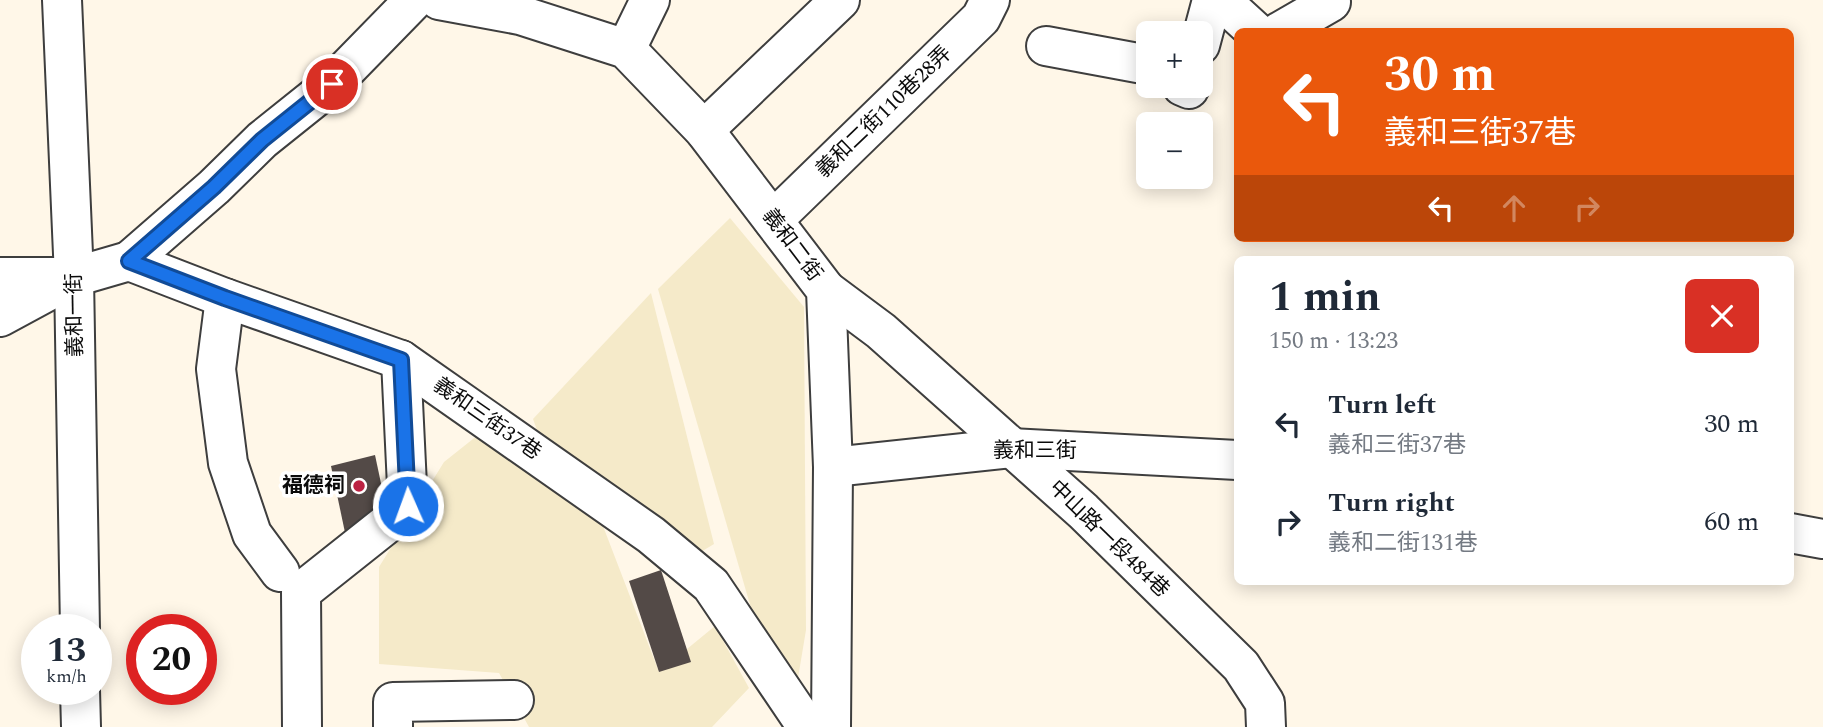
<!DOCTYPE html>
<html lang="en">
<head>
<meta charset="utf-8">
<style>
  :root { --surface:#fff; --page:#f2f2f3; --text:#1f2937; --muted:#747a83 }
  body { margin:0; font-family:Spectral,"Noto Sans TC",serif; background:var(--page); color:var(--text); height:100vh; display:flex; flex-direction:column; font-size:26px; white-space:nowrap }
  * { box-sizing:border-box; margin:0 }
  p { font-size:23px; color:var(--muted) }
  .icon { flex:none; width:38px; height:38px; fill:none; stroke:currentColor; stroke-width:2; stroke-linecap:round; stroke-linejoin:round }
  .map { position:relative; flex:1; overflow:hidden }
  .details { position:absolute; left:1234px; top:256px; width:560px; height:329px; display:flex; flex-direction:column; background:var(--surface); border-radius:10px; box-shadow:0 4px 18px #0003 }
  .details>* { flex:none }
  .hud { position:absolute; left:1234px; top:28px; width:560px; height:214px; border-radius:10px; box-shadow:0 4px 18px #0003; background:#ea580c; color:#fff; overflow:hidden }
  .controls { position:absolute; left:1136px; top:21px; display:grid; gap:14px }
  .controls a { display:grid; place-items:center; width:77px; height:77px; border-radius:10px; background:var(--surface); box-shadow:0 4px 18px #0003; font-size:35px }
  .speed { position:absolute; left:21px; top:614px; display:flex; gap:14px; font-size:35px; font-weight:700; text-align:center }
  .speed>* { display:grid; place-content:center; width:91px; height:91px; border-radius:50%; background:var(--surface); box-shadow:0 4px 18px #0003; line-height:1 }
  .speed small { font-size:18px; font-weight:400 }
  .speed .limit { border:10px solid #d22; background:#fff; color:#111 }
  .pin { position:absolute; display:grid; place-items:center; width:60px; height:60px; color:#fff; margin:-30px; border:4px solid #fff; border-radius:50%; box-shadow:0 2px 7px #0007 }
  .me { position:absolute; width:77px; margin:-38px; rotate:358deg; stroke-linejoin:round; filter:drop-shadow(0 0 5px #0008) }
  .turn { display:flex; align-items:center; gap:24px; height:147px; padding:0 35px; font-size:32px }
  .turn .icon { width:91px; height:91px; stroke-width:2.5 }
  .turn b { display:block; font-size:49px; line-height:60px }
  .lanes { display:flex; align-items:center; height:66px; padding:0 35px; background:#0003; justify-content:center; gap:35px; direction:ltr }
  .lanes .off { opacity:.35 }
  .round { display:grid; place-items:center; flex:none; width:74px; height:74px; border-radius:10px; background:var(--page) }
  .head { display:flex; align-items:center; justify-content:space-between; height:119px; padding:0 35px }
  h1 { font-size:42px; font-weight:700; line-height:52px }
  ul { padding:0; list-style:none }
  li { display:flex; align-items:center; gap:21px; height:98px; padding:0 35px }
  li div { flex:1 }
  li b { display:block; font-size:26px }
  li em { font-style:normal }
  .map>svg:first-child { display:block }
  .farmland { fill:#f5eac9 }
  .building { fill:#534a47 }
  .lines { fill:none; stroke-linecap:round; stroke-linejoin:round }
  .minor-casing { stroke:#3e3e3e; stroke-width:42 }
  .minor { stroke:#fff; stroke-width:38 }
  .route-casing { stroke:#114b97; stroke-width:18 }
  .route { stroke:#1a73e8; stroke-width:12 }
  .poi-dot { fill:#bc2142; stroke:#fff; stroke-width:2.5 }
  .labels { text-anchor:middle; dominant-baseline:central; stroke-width:7; stroke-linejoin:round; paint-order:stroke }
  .street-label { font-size:21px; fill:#0b0b0b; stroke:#fff }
  .poi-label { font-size:21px; font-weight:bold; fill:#0b0b0b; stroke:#fff; text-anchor:end }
</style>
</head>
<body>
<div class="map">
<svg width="1823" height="727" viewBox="0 0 1823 727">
  <rect width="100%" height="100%" fill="#fff7e8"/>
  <g class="farmland">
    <polygon points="730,218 804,307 806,630 797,684 758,632 658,289"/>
    <polygon points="651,293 714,544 694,556 541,441 533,419"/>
    <polygon points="478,435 598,513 659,672 715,626 749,688 712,727 529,727 499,673 379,664 379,567 444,462"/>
  </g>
  <g class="building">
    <polygon points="375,455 386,507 347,542 331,466"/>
    <polygon points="661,570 691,662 659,672 629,581"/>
  </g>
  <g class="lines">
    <defs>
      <g id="minor">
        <polyline points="62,0 74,277 80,630"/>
        <polyline points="439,0 520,15 626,49 704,130 826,290 833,467 831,727"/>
        <polyline points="1221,0 1256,32"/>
        <polyline points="1279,32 1331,2"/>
        <polyline points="1200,45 1212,0"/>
        <polyline points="1046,46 1143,64 1148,66"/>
        <polyline points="626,49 650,0"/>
        <polyline points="1182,86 1189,89 1190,86"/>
        <polyline points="704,130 840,0"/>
        <polyline points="773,220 981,18 990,0"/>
        <polyline points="129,261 214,187 262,140 332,84 414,0"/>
        <polyline points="0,277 71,277"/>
        <polyline points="826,290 881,331 1083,511 1241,666 1265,703 1266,727"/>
        <polyline points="225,298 216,369 228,463 252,534 280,572"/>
        <polyline points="0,317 74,277 129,261 225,298 401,360 651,535 711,585 807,727"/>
        <polyline points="833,467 1011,448 1237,460"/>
        <polyline points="1790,533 1823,539"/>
        <polyline points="80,690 81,727"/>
        <polyline points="302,727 301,592 408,507 401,360"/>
        <polyline points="393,727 393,702 514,700"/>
      </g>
    </defs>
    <use href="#minor" class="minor-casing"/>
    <use href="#minor" class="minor"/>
  </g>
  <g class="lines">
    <defs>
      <polyline id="route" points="332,84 262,140 214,187 129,261 225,298 401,360 408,506"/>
    </defs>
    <use href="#route" class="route-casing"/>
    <use href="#route" class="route"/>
  </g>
  <circle class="poi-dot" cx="359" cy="486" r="7"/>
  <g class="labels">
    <g class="street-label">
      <text transform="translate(884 112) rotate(-44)">義和二街110巷28弄</text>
      <text transform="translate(792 245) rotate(53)">義和二街</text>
      <text transform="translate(75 315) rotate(-91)">義和一街</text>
      <text transform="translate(487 419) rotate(35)">義和三街37巷</text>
      <text x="1035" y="451">義和三街</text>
      <text transform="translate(1109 539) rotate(44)">中山路一段484巷</text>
    </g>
    <g class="poi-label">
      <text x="345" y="486">福德祠</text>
    </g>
  </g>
</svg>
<div class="controls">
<a>+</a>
<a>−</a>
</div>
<div class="speed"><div>13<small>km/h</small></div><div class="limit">20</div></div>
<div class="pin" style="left:332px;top:84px;background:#d93025"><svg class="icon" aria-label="arrive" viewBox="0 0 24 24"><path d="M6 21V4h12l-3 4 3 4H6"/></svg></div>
<svg class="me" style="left:408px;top:506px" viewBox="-20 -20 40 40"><circle r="17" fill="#1a73e8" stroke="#fff" stroke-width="3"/><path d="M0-11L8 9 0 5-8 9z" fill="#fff"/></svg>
<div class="hud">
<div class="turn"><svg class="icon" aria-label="left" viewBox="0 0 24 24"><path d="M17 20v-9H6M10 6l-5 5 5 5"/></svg><div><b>30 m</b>義和三街37巷</div></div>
<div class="lanes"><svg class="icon" aria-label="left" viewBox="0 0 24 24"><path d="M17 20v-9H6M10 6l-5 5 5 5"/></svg><svg class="icon off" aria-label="ahead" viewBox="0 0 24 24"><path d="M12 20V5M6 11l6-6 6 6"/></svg><svg class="icon off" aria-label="right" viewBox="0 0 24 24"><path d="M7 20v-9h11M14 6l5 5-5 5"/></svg></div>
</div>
<section class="details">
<div class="head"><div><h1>1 min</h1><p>150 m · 13:23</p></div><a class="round" style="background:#d93025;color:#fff"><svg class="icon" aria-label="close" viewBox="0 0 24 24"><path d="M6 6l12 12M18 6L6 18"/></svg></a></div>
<ul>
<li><svg class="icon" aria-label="left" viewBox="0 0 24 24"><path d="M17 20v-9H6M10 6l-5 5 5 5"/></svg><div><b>Turn left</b><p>義和三街37巷</p></div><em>30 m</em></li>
<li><svg class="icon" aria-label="right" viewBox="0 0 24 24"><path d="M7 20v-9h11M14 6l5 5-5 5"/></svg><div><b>Turn right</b><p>義和二街131巷</p></div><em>60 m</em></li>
</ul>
</section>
</div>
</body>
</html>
